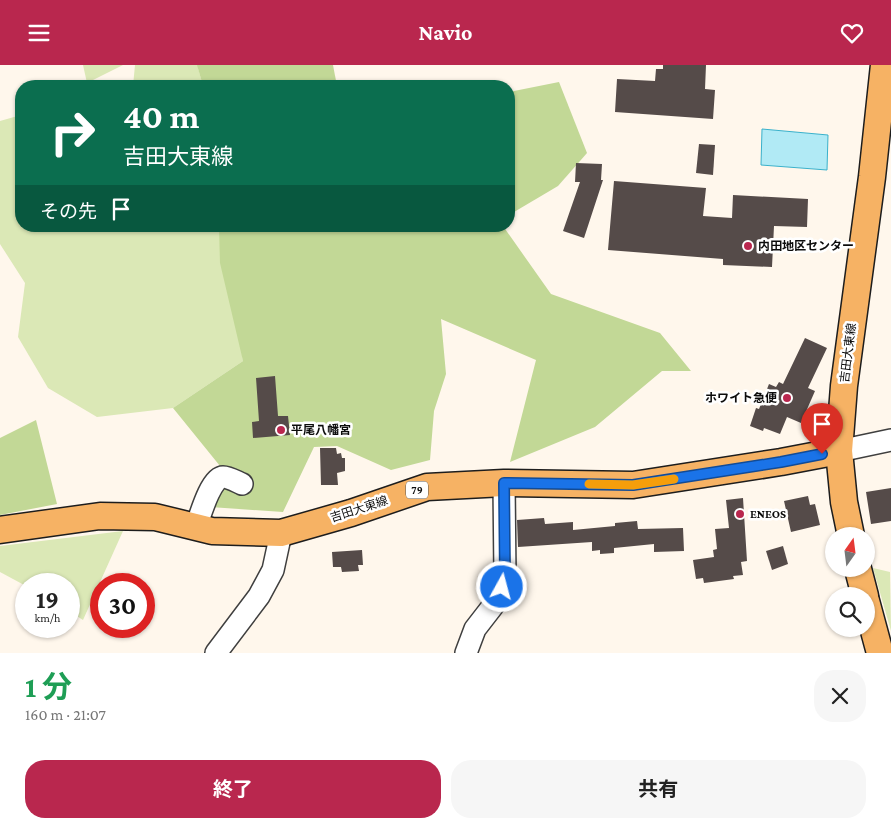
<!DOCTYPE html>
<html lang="ja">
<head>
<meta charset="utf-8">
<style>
  :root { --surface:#fff; --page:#f6f6f6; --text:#222; --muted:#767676; --accent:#b9274e }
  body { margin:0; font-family:"Crimson Pro","Noto Sans JP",serif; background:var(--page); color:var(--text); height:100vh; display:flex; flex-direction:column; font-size:19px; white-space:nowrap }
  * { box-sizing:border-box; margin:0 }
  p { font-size:16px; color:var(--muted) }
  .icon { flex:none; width:28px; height:28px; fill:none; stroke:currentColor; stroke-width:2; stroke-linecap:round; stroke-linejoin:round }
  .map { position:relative; height:588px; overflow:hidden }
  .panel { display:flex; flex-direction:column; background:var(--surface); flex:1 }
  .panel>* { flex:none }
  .hud { position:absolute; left:15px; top:15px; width:500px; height:152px; border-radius:20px; box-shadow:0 1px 4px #0004; background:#0b6e4f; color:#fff; overflow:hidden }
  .needle { width:32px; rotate:14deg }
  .tools { position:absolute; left:825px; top:462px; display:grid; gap:10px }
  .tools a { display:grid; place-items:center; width:50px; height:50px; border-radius:50%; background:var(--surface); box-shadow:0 1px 4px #0004; font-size:25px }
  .speed { position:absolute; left:15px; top:508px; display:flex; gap:10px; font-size:25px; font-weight:700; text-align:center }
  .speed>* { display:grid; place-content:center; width:65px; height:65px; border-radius:50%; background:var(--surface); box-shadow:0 1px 4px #0004; line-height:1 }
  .speed small { font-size:12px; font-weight:400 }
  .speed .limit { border:8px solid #d22; background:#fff; color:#111 }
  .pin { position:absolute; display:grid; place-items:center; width:42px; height:42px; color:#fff; margin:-51px -21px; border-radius:50% 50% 50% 0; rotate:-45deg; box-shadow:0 0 5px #0007 }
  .pin .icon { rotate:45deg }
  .me { position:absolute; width:55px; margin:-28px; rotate:7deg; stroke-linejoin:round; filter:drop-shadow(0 0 4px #0008) }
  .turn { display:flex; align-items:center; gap:18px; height:105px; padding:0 25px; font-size:22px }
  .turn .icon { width:65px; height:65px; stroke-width:2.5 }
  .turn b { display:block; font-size:35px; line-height:42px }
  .then { display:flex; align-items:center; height:48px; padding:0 25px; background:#0003; gap:10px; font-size:19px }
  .round { display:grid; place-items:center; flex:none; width:52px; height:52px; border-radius:20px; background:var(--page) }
  .overview { display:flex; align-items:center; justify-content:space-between; height:85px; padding:0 25px }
  h1 { font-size:30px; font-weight:700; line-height:38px; color:#1e9e55 }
  .cta { display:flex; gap:10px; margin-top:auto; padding:10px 25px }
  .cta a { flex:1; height:58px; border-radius:20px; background:var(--accent); color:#fff; font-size:20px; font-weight:700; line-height:58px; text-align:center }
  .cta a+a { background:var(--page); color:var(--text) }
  header { display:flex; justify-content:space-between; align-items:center; height:65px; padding:0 25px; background:var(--accent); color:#fff; font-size:22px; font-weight:700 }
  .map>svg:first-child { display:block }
  .green { fill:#dbe8b6 }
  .forest { fill:#c2d896 }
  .water { fill:#b1eaf5; stroke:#3ab1cb }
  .building { fill:#554b49 }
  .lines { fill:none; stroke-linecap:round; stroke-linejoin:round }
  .minor-casing { stroke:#3f3f3f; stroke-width:24 }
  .major-casing { stroke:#1d1d1d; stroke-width:29 }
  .minor { stroke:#fff; stroke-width:21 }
  .major { stroke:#f6b264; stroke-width:26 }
  .route-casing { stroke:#114b97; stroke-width:12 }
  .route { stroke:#1a73e8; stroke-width:9 }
  .slow { stroke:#f59e0b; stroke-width:9 }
  .poi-dot { fill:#b9274e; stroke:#fff; stroke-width:2 }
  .labels { text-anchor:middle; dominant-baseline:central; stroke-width:5; stroke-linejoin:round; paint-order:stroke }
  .shield { fill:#fff; stroke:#555; stroke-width:1 }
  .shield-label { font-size:11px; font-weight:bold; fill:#0c0c0c }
  .poi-label { font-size:12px; font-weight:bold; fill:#0c0c0c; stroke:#fff; text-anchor:start }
  .street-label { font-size:12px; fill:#0c0c0c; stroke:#fff }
</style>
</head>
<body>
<header><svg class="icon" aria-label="menu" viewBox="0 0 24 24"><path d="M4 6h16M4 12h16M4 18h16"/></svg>Navio<svg class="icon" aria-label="heart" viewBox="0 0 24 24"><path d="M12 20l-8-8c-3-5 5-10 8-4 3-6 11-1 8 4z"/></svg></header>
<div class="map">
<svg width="891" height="588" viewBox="0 0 891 588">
  <rect width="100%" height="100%" fill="#fff7ec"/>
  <g class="green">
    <polygon points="83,0 123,0 87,18"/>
    <polygon points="135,0 199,0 198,3 203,21 133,21"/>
    <polygon points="21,50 21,161 227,161 243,296 173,343 97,352 48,323 18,272 25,218 0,179 0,56"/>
    <polygon points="123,466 83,555 69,546 69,519 26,519 26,521 0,507 0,481"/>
    <polygon points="873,503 890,507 891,566"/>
  </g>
  <g class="forest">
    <polygon points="197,0 333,0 337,21 203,21"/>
    <polygon points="559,17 587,88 558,121 509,150 509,27"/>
    <polygon points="219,161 503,161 551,229 660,268 691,306 662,306 595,362 510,397 536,295 441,254 446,309 434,346 430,395 391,405 337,381 314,382 283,447 210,442 219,413 220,401 173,343 243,296 220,198"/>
    <polygon points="36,355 57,439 0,450 0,373"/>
  </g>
  <polygon class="water" points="762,64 828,70 827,105 761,100"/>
  <g class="building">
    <polygon points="663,0 706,0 705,24 715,25 713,54 615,47 617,14 655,16 656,4 663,4"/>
    <polygon points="699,79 715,80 713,110 696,108"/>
    <polygon points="576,98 602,99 601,115 603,115 584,173 563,166 580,117 575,117"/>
    <polygon points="614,116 706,123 703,151 732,153 733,130 808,134 807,162 774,161 772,202 723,200 723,194 608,185"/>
    <polygon points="805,273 827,283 808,323 815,326 801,358 787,352 780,369 764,363 763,366 750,361 756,343 759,344 769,319 776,322 779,317 783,319"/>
    <polygon points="275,311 278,351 288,351 290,370 253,373 252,357 259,356 256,313"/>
    <polygon points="320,383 336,383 337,389 341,388 342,393 345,393 345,406 337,408 338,420 321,420"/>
    <polygon points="891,423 891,456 871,459 866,427"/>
    <polygon points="808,431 810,440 815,439 820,460 791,467 784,436"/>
    <polygon points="743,433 747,496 741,497 743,510 733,511 734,514 704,518 703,513 696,514 693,495 714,492 713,485 717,484 715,464 729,463 726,435"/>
    <polygon points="544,453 545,459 573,457 573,465 615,461 615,458 637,456 638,464 683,463 684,486 654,487 654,479 614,483 614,488 600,489 600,485 592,486 592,477 518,482 517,455"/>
    <polygon points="783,481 788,499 772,505 766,486"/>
    <polygon points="362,485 363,500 358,500 359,506 342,507 341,502 333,502 332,487"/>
  </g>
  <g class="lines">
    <defs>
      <g id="minor">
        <polyline points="839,386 891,375"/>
        <path d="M196 462C200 451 211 412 223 412 229 412 237 417 242 419"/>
        <polyline points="216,588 259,531 273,505 281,468"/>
        <polyline points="466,588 475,564 499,533 505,511 504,418"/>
      </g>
      <g id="major">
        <polyline points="0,465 100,451 155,452 212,466 281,468 351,448 427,422 504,418 633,420 781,397 839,386"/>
        <polyline points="851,471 844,437 839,386 844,321 872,112 884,0"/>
        <polyline points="858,504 865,531"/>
        <polyline points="866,536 880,588"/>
      </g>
    </defs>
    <use href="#minor" class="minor-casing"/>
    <use href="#major" class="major-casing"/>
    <use href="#minor" class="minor"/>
    <use href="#major" class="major"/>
  </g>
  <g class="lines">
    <defs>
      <polyline id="route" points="502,522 505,511 504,418 633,420 781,397 822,389"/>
    </defs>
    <use href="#route" class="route-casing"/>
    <use href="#route" class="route"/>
    <polyline class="slow" points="589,419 633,420 674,414"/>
  </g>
  <g class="poi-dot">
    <circle cx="748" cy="181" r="5"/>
    <circle cx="787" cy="333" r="5"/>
    <circle cx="281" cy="365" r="5"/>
    <circle cx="740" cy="449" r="5"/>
  </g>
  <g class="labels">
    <rect class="shield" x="406" y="416.5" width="22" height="17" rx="4"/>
    <g class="shield-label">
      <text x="417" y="425">79</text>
    </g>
    <g class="poi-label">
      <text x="758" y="181">内田地区センター</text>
      <text x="777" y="333" text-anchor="end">ホワイト急便</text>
      <text x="291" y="365">平尾八幡宮</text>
      <text x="750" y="449">ENEOS</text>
    </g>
    <g class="street-label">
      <text transform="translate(848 288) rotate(-83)">吉田大東線</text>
      <text transform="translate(359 444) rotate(-18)">吉田大東線</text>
    </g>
  </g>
</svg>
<div class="tools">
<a><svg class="needle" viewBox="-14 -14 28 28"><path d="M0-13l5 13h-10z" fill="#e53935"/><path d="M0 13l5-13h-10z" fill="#767676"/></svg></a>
<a><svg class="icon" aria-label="search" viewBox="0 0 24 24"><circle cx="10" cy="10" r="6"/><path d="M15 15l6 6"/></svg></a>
</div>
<div class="speed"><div>19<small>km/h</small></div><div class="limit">30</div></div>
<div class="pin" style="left:822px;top:389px;background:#d93025"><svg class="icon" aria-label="arrive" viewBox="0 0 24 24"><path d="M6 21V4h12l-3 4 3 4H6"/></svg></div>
<svg class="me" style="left:502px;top:522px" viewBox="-20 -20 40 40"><circle r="17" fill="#1a73e8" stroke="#fff" stroke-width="3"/><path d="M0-11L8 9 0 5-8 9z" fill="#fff"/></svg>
<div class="hud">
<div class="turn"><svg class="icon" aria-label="right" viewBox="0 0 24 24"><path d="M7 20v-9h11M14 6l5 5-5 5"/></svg><div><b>40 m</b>吉田大東線</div></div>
<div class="then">その先<svg class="icon" aria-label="arrive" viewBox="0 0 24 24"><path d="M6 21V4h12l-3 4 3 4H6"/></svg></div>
</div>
</div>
<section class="panel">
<div class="overview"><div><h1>1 分</h1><p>160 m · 21:07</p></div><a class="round"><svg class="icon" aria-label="close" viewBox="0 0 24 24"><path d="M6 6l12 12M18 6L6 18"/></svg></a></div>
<div class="cta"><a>終了</a><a>共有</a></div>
</section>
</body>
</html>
